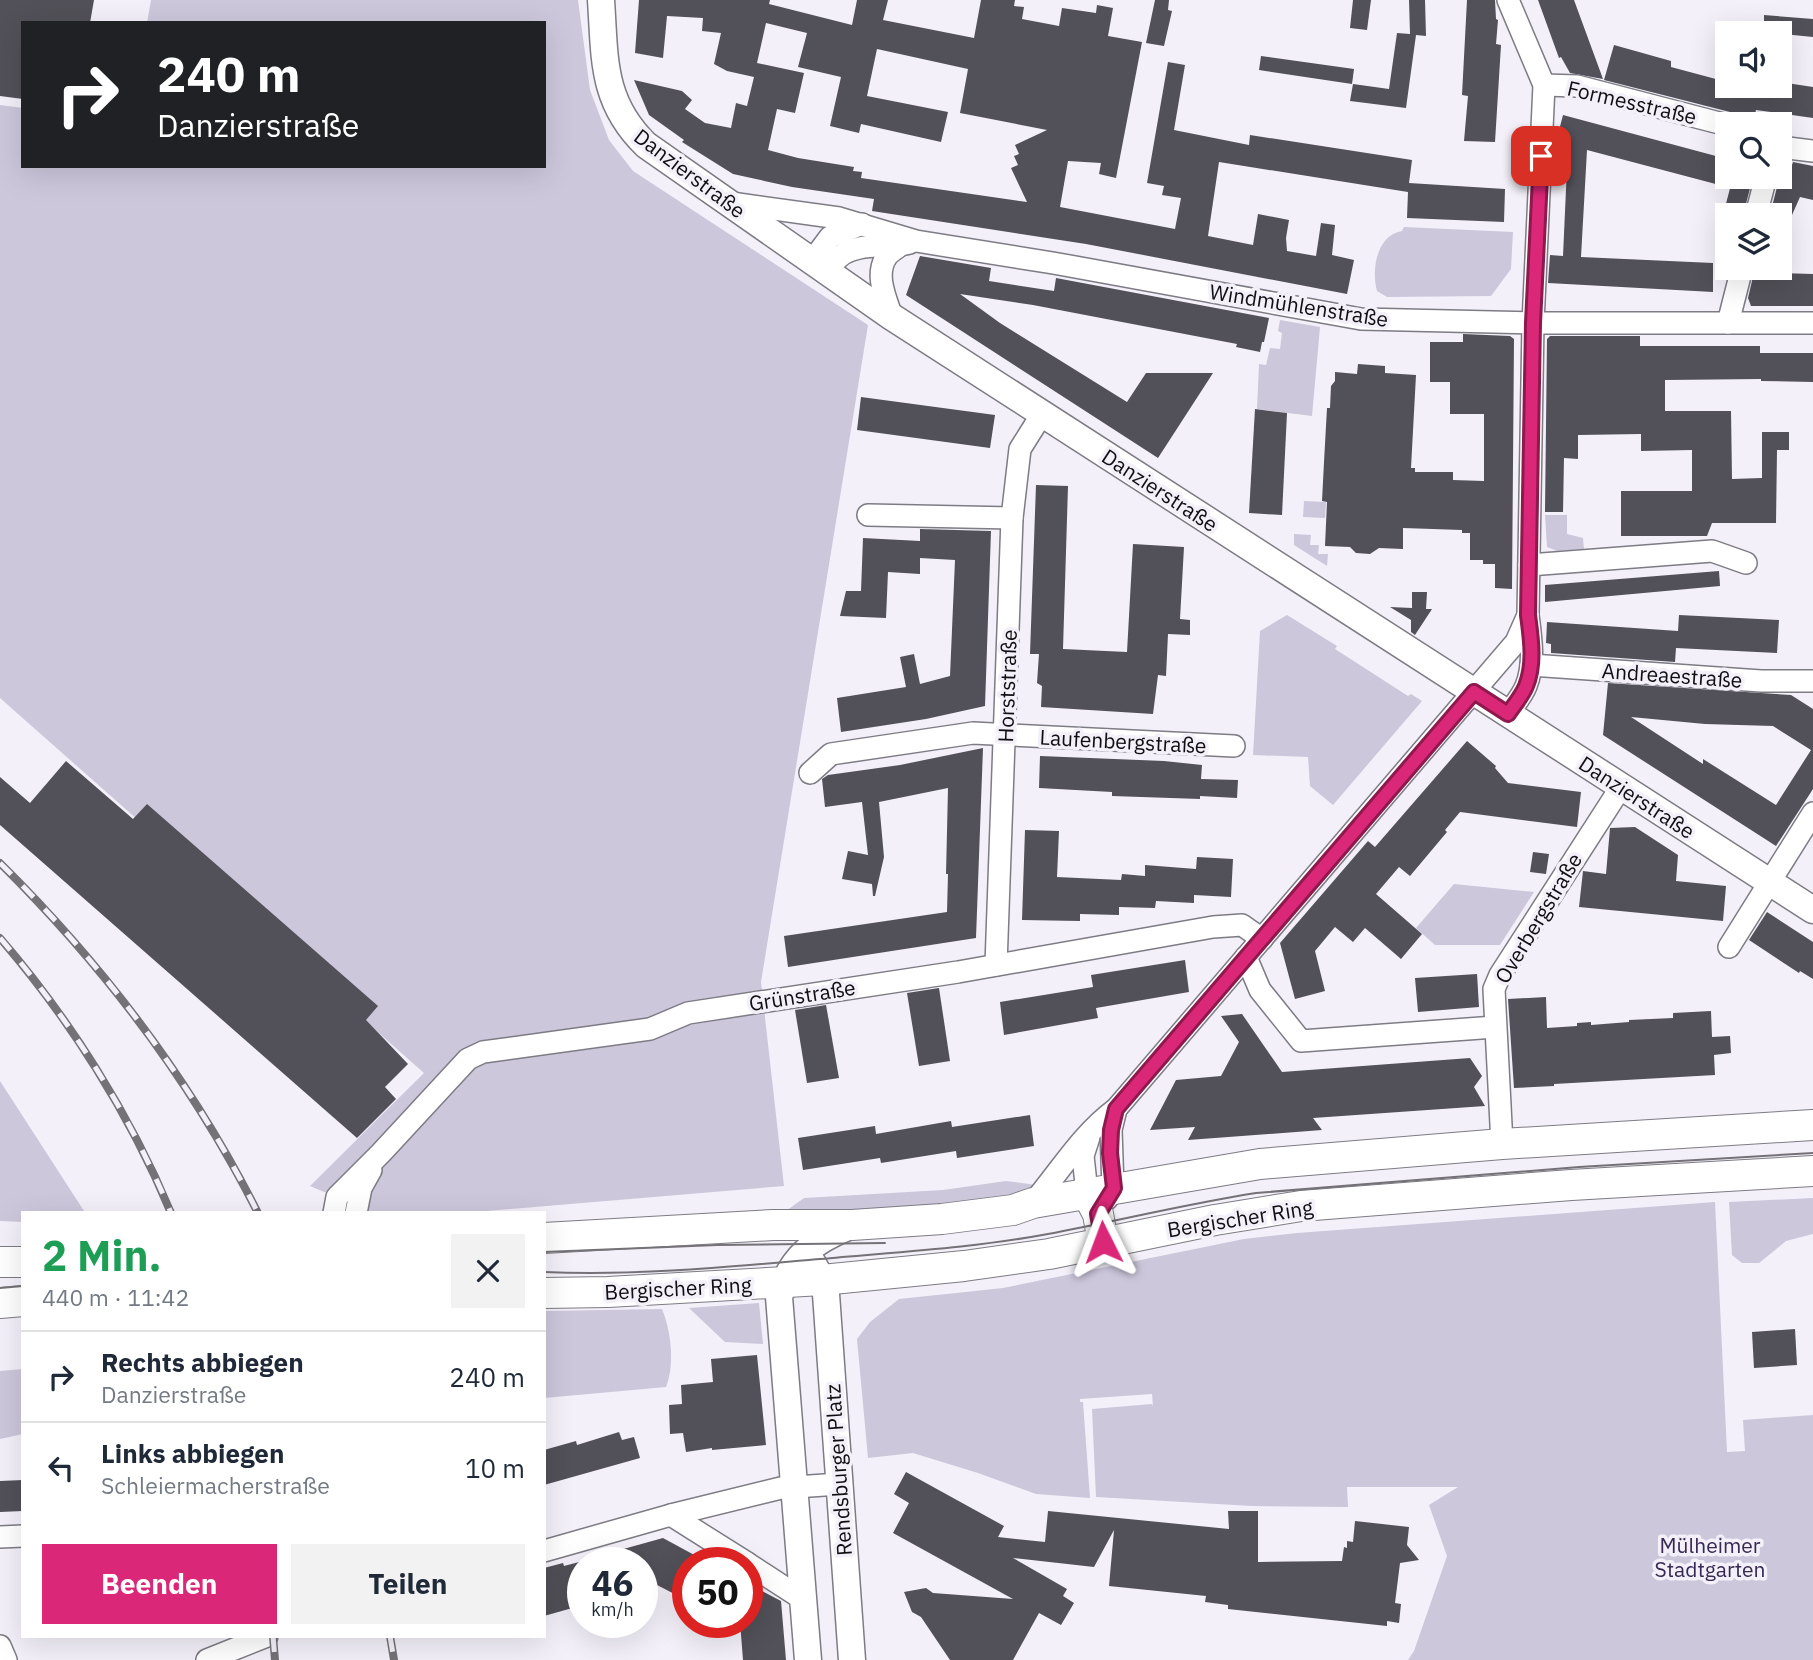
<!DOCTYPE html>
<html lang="de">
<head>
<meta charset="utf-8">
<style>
  :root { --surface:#fff; --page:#f2f2f3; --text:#1f2937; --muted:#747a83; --line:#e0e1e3; --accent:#db2777 }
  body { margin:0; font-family:"IBM Plex Sans",sans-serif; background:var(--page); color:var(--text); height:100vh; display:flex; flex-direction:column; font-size:26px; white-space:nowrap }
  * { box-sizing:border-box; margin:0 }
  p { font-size:23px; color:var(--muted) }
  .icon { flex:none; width:38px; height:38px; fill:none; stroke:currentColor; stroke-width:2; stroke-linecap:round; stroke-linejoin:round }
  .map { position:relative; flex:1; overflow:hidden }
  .sheet { position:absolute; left:21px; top:1211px; width:525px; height:427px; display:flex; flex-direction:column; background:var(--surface); border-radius:0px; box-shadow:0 7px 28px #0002 }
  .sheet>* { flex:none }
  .guide { position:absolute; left:21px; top:21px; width:525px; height:147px; border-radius:0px; box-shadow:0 7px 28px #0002; background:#202124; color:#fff; overflow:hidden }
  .buttons { position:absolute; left:1715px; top:21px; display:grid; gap:14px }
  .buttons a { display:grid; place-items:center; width:77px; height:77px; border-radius:0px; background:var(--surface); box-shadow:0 7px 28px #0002; font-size:35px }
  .speed { position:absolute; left:567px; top:1547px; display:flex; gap:14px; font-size:35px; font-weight:700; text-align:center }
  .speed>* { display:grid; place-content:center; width:91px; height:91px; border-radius:50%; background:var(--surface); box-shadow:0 7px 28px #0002; line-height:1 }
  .speed small { font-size:18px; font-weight:400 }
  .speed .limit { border:10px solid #d22; background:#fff; color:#111 }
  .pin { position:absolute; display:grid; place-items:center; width:60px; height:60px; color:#fff; margin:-30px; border-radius:14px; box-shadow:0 4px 10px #0006 }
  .me { position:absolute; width:77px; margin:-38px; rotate:357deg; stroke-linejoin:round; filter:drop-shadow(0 0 5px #0008) }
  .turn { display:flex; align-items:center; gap:24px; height:147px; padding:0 21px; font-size:32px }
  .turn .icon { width:91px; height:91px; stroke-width:2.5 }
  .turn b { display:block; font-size:49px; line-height:60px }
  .round { display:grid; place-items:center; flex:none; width:74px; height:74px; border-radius:0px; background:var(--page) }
  .overview { display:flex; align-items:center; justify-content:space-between; height:119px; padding:0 21px }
  h1 { font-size:42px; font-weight:700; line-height:52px; color:#1e9e55 }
  .cta { display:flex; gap:14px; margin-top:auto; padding:14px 21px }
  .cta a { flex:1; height:80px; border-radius:0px; background:var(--accent); color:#fff; font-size:28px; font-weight:700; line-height:80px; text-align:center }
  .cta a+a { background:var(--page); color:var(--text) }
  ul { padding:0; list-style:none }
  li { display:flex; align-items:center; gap:21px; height:91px; padding:0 21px; border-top:2px solid var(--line) }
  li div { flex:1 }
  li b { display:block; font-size:26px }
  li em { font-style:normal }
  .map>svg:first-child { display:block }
  .green { fill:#ccc7db }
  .building { fill:#525058; fill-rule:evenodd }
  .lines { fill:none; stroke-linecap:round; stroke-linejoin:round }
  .minor-casing { stroke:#7d7b84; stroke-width:24 }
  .tertiary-casing { stroke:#7d7b84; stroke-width:29 }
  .secondary-casing { stroke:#7d7b84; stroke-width:32 }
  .minor { stroke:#fff; stroke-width:21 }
  .tertiary { stroke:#fff; stroke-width:26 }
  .secondary { stroke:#fff; stroke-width:30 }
  .tram { stroke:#747277; stroke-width:2 }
  .rail-casing { stroke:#747277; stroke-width:8 }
  .rail { stroke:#f3f0f9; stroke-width:5; stroke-dasharray:16; stroke-linecap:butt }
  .route-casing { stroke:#8e194d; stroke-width:18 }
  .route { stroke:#db2777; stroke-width:12 }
  .labels { text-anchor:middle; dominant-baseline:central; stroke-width:7; stroke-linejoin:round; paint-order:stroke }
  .street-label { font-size:21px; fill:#0f0e11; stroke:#f3f0f9 }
  .park-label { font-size:21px; fill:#372952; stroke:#f3f0f9 }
</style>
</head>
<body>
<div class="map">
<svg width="1813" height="1660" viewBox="0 0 1813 1660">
  <rect width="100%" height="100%" fill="#f3f0f9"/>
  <g class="green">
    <polygon points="151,0 578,0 590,90 609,140 633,171 868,325 761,982 784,1186 464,1213 373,1213 310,1186 424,1073 0,698 0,105 23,108 23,166 544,166 544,23 147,23"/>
    <path d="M1404 227 1513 232 1511 269 1491 296 1387 297 1377 291C1371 269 1377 235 1402 231Z"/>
    <polygon points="1280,320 1320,327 1312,416 1257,409 1259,364 1266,365 1270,348 1280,349 1282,333 1278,331"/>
    <polygon points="1304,501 1326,502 1325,518 1303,517"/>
    <polygon points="1545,515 1567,515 1567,534 1583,538 1584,549 1557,551 1547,547"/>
    <polygon points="1294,534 1311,535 1310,545 1319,545 1318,554 1328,554 1327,566 1294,545"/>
    <polygon points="1287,615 1337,646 1335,649 1408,696 1411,694 1422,701 1333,805 1310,786 1308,757 1253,755 1260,631"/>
    <polygon points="1454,884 1534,892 1500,945 1435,945 1416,928"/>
    <polygon points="0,1081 84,1211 23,1213 23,1222 0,1221"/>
    <polygon points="1006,1181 1036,1185 1009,1196 929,1207 779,1216 804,1198 943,1190"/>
    <polygon points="1813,1198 1813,1234 1786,1241 1759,1263 1742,1263 1732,1255 1729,1202"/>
    <polygon points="1715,1202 1727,1452 1745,1451 1743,1420 1813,1415 1813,1660 1408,1660 1414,1651 1447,1556 1429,1505 1458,1487 1347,1487 1348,1507 1252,1506 1096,1497 1092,1409 1152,1404 1153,1406 1152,1394 1080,1399 1080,1402 1083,1402 1090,1498 1036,1494 978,1473 913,1453 868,1458 857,1339 870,1322 899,1299 1003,1288 1244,1239 1297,1233"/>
    <polygon points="759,1303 763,1344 725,1342 689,1308"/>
    <path d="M662 1309C671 1331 675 1364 666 1387L544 1398V1311Z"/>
    <polygon points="23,1369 23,1434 0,1439 0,1371"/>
  </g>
  <g class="building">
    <polygon points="0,0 94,0 90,23 23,23 23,99 0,96"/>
    <path d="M639 0H770L769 4 852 25 857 0H888L883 20 974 38 981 0H1015L1014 6 1024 7 1022 19 1059 26 1062 8 1096 13 1097 5 1113 8 1108 36 1142 42 1116 178 1099 174 1101 163 1068 161 1060 207 1175 229 1181 198 1162 195 1164 186 1147 183 1168 62 1185 65 1174 130 1249 145 1250 135 1412 160 1409 183 1505 189 1504 222 1407 218 1408 192 1219 162 1208 236 1253 245 1258 214 1289 220 1286 238 1287 251 1316 256 1321 223 1335 225 1332 255 1354 260 1347 294 1086 244 872 211 874 199 792 187 733 174 682 142 684 140 649 115 634 80 682 91 692 100 685 109 705 123 731 128 736 103 747 106 754 77 727 71 714 64 721 33 702 31 703 18 667 16 663 58 635 53ZM766 23 807 33 798 67 841 77 830 126 859 133 861 124 941 142 948 112 867 96 877 49 968 69 960 113 1047 130 1015 145 1019 154 1014 156 1018 165 1011 168 1027 202 861 178 862 172 853 171 854 167 798 158 768 150 777 109 795 113 804 73 757 63Z"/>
    <polygon points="1155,0 1169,0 1168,10 1172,11 1164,46 1146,43"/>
    <polygon points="1353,0 1371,0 1367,30 1350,28"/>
    <polygon points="1409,0 1425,0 1426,36 1416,35 1406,108 1350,101 1353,84 1389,89 1397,33 1410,34"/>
    <polygon points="1467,0 1495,0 1496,19 1498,20 1496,44 1501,45 1495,142 1464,141 1468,96 1462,95"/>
    <polygon points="1538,0 1574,0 1603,79 1570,73 1561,57 1559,58"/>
    <polygon points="1764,15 1813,19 1813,37 1764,32"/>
    <polygon points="1614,45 1671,61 1671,67 1727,82 1727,86 1740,86 1759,91 1760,86 1780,86 1780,82 1813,87 1813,118 1756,110 1753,122 1738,118 1730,112 1604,80"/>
    <polygon points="1261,56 1354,69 1352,84 1259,70"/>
    <polygon points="1563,115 1727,159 1727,187 1587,150 1581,257 1713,263 1713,292 1548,283 1550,255 1563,256 1568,145 1556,142"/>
    <polygon points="1793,162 1813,166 1813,200 1800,197 1792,215 1770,215 1783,163 1792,165"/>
    <polygon points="1733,177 1753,177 1743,215 1723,215"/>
    <polygon points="920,256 991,268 989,281 1054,291 1056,278 1269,318 1264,342 1262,342 1260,352 1236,347 1237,344 1033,305 960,294 1000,323 1127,402 1146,373 1213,373 1158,458 906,295"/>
    <polygon points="1755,268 1778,268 1776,273 1813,274 1813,306 1751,306 1748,298"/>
    <polygon points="1463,334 1510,336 1514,339 1512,589 1495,588 1495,564 1483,564 1483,560 1470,560 1470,533 1462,533 1462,530 1403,528 1403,549 1379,548 1370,554 1356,553 1350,547 1325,546 1327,502 1322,501 1324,462 1327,408 1330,408 1331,386 1335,381 1335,372 1357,374 1358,364 1385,366 1385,373 1416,375 1411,468 1415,468 1415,472 1453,472 1453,480 1484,481 1484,414 1450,414 1450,382 1430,382 1430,342 1463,342"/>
    <polygon points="1550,336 1640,336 1640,346 1760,346 1760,353 1813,353 1813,382 1761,381 1761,379 1665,380 1665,411 1731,411 1732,479 1762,478 1762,432 1789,432 1789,450 1777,450 1776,523 1712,523 1707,536 1621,536 1621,491 1692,491 1692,450 1641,451 1641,434 1578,435 1578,459 1564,458 1563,512 1545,512 1547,339"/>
    <polygon points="861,397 995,415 990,448 857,430"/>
    <polygon points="1255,409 1287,413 1282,515 1249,513"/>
    <polygon points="1036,485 1068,486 1063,649 1127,652 1133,544 1184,547 1180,619 1190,620 1190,635 1168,634 1166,676 1158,675 1153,714 1041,707 1042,686 1037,683 1039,654 1030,654"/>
    <polygon points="920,529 991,531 985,706 926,719 841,732 837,698 906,687 900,657 914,654 920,684 950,676 955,560 920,558 920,574 888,572 886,618 840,616 846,591 861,591 863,538 920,541"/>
    <polygon points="1719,571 1720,586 1545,602 1545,585"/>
    <polygon points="1412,592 1427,592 1426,609 1432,609 1415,635 1411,632 1411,620 1390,607 1412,608"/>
    <polygon points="1679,615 1779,620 1777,653 1676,648 1675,662 1551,653 1551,644 1546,643 1547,622 1678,631"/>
    <path d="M1608 683 1791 695 1813 709V789L1776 846 1603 735ZM1631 717 1705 724 1773 726 1811 750 1776 805 1703 759V764Z"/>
    <polygon points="1467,741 1496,766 1495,768 1508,783 1581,792 1577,827 1460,812 1445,830 1447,832 1410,876 1399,867 1376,894 1422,934 1401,959 1365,928 1353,942 1335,927 1315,951 1325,991 1295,999 1280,943 1368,841 1375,847"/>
    <polygon points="983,748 976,938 788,967 784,936 947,912 948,874 946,874 948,788 879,802 884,857 875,896 873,896 872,884 842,879 848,851 868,855 862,802 825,807 822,779 828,775 900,765"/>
    <polygon points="1040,756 1164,761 1202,765 1201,779 1238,780 1237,798 1200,796 1200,799 1112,796 1112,792 1039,788"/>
    <polygon points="66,761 133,819 147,804 378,1006 366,1020 408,1064 385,1087 396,1099 357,1138 0,825 0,777 30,803"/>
    <polygon points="1635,827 1678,855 1676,881 1726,886 1723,921 1579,907 1583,871 1606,874 1610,828"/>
    <polygon points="1025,830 1059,831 1057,877 1121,880 1122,874 1145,876 1145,865 1196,869 1197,857 1233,859 1231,897 1194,895 1194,903 1156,901 1155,908 1119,907 1119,915 1080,914 1080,921 1022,920"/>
    <polygon points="1533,852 1549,854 1546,874 1530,872"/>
    <polygon points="1767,912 1813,942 1813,979 1800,971 1799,973 1749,940"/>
    <polygon points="1185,960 1189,992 1096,1008 1098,1018 1004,1035 1000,1002 1093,987 1091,975"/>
    <polygon points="1477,974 1479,1007 1418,1012 1415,978"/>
    <polygon points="939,988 950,1061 919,1066 907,993"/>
    <polygon points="1546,997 1547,1028 1577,1026 1577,1023 1591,1022 1591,1025 1629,1022 1629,1020 1673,1018 1673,1013 1711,1011 1712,1037 1730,1036 1731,1053 1714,1055 1715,1075 1554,1084 1554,1086 1514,1088 1508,999"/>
    <polygon points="826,1005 839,1078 807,1083 795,1010"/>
    <polygon points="1242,1014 1282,1072 1470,1058 1482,1076 1474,1087 1485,1106 1313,1118 1322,1130 1188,1140 1195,1127 1150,1130 1176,1080 1221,1076 1239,1042 1221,1016"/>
    <polygon points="1030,1115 1034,1146 957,1158 956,1151 881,1163 880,1158 803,1170 798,1138 875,1126 876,1134 951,1121 952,1127"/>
    <polygon points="1795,1329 1797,1365 1754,1368 1752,1332"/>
    <polygon points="757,1355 766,1445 712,1450 712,1448 686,1452 683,1433 670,1434 669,1405 682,1404 681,1385 713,1382 711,1359"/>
    <polygon points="619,1432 622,1440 634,1437 640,1458 544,1485 544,1450 576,1441 577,1445"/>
    <polygon points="906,1472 1004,1526 998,1537 1045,1542 1048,1511 1229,1529 1228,1511 1258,1511 1258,1562 1342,1561 1344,1547 1347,1548 1347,1541 1353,1542 1355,1521 1409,1527 1407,1545 1419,1560 1400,1563 1395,1603 1401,1604 1399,1623 1387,1621 1387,1626 1228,1609 1228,1605 1205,1602 1206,1596 1109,1586 1114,1530 1094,1567 1013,1558 1067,1589 1063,1596 1074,1603 1061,1625 1039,1613 1013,1660 950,1660 921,1617 912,1612 904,1592 926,1588 933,1593 1013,1599 893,1533 909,1503 894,1494"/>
    <polygon points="23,1480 23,1511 0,1512 0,1481"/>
    <polygon points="663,1538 709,1563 688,1563 688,1601 657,1585 642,1589 642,1563 591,1563 591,1558"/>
    <polygon points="583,1561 583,1605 544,1616 544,1568 563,1563 564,1566"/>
    <polygon points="747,1583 781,1601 786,1660 743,1660 740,1622 747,1622"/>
  </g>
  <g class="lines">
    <defs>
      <g id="minor">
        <path d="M1508 0 1544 85 1533 323 1528 615C1531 638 1535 664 1526 686 1522 696 1514 705 1508 714"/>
        <polyline points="1544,85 1577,86 1727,125"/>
        <polyline points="1780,147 1813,151"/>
        <polyline points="731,203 839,218 916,241 1053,263 1361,319 1533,323 1813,323"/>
        <polyline points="1756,215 1766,177"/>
        <polyline points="812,261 830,237 862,224"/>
        <path d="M828 272C831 268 834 262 838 258 856 241 889 249 910 243"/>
        <path d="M892 317C886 299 874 274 887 256 890 252 897 248 901 245"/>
        <polyline points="1728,323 1742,268"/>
        <polyline points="868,515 1012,518"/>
        <polyline points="1529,565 1712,551 1746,563"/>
        <polyline points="1531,665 1761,681 1813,681"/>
        <polyline points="810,773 831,754 973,733 1234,746"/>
        <polyline points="1729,947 1813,813"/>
        <polyline points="1246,957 1260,990 1301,1041 1495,1027"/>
        <polyline points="996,965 1012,518 1020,449 1042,414"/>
        <polyline points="1502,1144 1494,989 1500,975 1621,787"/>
        <polyline points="1087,1193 1083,1156 1089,1137"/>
        <polyline points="1107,1199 1113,1188 1111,1130 1116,1109"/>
        <path d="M1033 1203C1060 1171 1082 1134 1116 1109L1516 642 1528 615"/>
        <polyline points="334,1213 337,1197 381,1153 468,1059 483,1052 650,1029 688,1013 958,972 1213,927 1242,925 1262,939"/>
        <polyline points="356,1213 361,1188 371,1170"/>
        <polyline points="671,1515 747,1563"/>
        <polyline points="0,1537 23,1536"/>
        <polyline points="544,1551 671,1515 781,1488 839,1484"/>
        <polyline points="747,1563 804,1600"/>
        <polyline points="0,1646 6,1660"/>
        <polyline points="207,1660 267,1636"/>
      </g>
      <g id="tertiary">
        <path d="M601 0C605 58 601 101 646 145L892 317 1813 910"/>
        <polyline points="812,1262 822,1280 826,1294 852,1660"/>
        <path d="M808 1660 779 1297C791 1257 813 1241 850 1226"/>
      </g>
      <g id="secondary">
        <polyline points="1087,1193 1098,1214 1103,1242"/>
        <polyline points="544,1238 773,1225 852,1225 942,1219 1013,1210 1033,1203 1260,1164 1502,1144 1813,1125"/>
        <polyline points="0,1262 23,1262"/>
        <polyline points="544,1293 608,1292 822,1280 964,1266 1049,1254 1215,1220 1301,1206 1571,1185 1813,1171"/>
        <polyline points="0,1303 23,1301"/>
      </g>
    </defs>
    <use href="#minor" class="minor-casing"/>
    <use href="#tertiary" class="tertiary-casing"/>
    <use href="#secondary" class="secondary-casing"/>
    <use href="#minor" class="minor"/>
    <use href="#tertiary" class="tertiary"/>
    <use href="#secondary" class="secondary"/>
    <g class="tram">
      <polyline points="544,1252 717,1245 885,1243"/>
      <path d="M544 1272C637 1276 728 1267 820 1259 896 1252 973 1248 1048 1234 1117 1221 1186 1204 1256 1193L1579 1167 1813 1153"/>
      <polyline points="0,1288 23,1286"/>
    </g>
    <defs>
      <g id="rail">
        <path d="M0 863C104 966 192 1082 258 1213"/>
        <path d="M0 938C69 1018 130 1114 171 1213"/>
        <polyline points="273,1636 275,1660"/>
        <polyline points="390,1636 394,1660"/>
      </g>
    </defs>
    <use href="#rail" class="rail-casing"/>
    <use href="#rail" class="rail"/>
  </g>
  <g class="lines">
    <defs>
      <path id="route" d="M1103 1242 1098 1214 1114 1188 1110 1153 1111 1130 1116 1109 1474 692 1508 714C1514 705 1522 696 1526 686 1535 664 1531 638 1528 615L1533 323 1541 156"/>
    </defs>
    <use href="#route" class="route-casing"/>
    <use href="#route" class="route"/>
  </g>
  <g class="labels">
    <g class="street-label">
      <text transform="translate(1632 102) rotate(13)">Formesstraße</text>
      <text transform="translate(690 173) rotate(37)">Danzierstraße</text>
      <text transform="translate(1299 305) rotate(9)">Windmühlenstraße</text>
      <text transform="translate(1160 490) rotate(33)">Danzierstraße</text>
      <text transform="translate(1672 675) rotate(4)">Andreaestraße</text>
      <text transform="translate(1007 686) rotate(-88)">Horststraße</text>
      <text transform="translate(1123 741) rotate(3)">Laufenbergstraße</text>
      <text transform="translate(1637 797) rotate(33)">Danzierstraße</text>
      <text transform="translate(1538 918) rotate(-59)">Overbergstraße</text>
      <text transform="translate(802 995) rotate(-9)">Grünstraße</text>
      <text transform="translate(1240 1218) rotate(-9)">Bergischer Ring</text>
      <text transform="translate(678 1288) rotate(-3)">Bergischer Ring</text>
      <text transform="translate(838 1470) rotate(-94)">Rendsburger Platz</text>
    </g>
    <g class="park-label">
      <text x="1710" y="1545">Mülheimer<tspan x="1710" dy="24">Stadtgarten</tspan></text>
    </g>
  </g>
</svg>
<div class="buttons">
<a><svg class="icon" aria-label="sound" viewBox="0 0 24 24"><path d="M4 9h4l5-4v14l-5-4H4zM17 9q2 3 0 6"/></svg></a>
<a><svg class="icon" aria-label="search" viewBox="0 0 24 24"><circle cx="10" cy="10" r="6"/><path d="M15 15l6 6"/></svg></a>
<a><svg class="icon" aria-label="layers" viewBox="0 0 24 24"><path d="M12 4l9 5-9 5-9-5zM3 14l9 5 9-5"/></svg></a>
</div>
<div class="speed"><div>46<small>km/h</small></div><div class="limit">50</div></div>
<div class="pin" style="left:1541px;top:156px;background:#d93025"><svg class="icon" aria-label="arrive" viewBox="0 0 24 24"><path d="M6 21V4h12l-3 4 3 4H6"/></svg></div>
<svg class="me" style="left:1103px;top:1242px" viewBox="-20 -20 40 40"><path d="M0-17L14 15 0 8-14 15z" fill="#db2777" stroke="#fff" stroke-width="4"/></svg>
<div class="guide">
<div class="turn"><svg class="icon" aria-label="right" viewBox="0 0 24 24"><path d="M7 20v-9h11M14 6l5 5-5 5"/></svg><div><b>240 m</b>Danzierstraße</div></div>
</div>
<section class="sheet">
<div class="overview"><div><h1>2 Min.</h1><p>440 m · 11:42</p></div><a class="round"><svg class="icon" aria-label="close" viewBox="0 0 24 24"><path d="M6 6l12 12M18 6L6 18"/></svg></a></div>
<ul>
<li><svg class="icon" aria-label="right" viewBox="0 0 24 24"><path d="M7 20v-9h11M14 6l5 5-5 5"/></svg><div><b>Rechts abbiegen</b><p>Danzierstraße</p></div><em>240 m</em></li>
<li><svg class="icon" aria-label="left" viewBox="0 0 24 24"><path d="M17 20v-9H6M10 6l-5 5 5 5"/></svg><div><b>Links abbiegen</b><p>Schleiermacherstraße</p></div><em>10 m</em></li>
</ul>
<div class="cta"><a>Beenden</a><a>Teilen</a></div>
</section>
</div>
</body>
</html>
